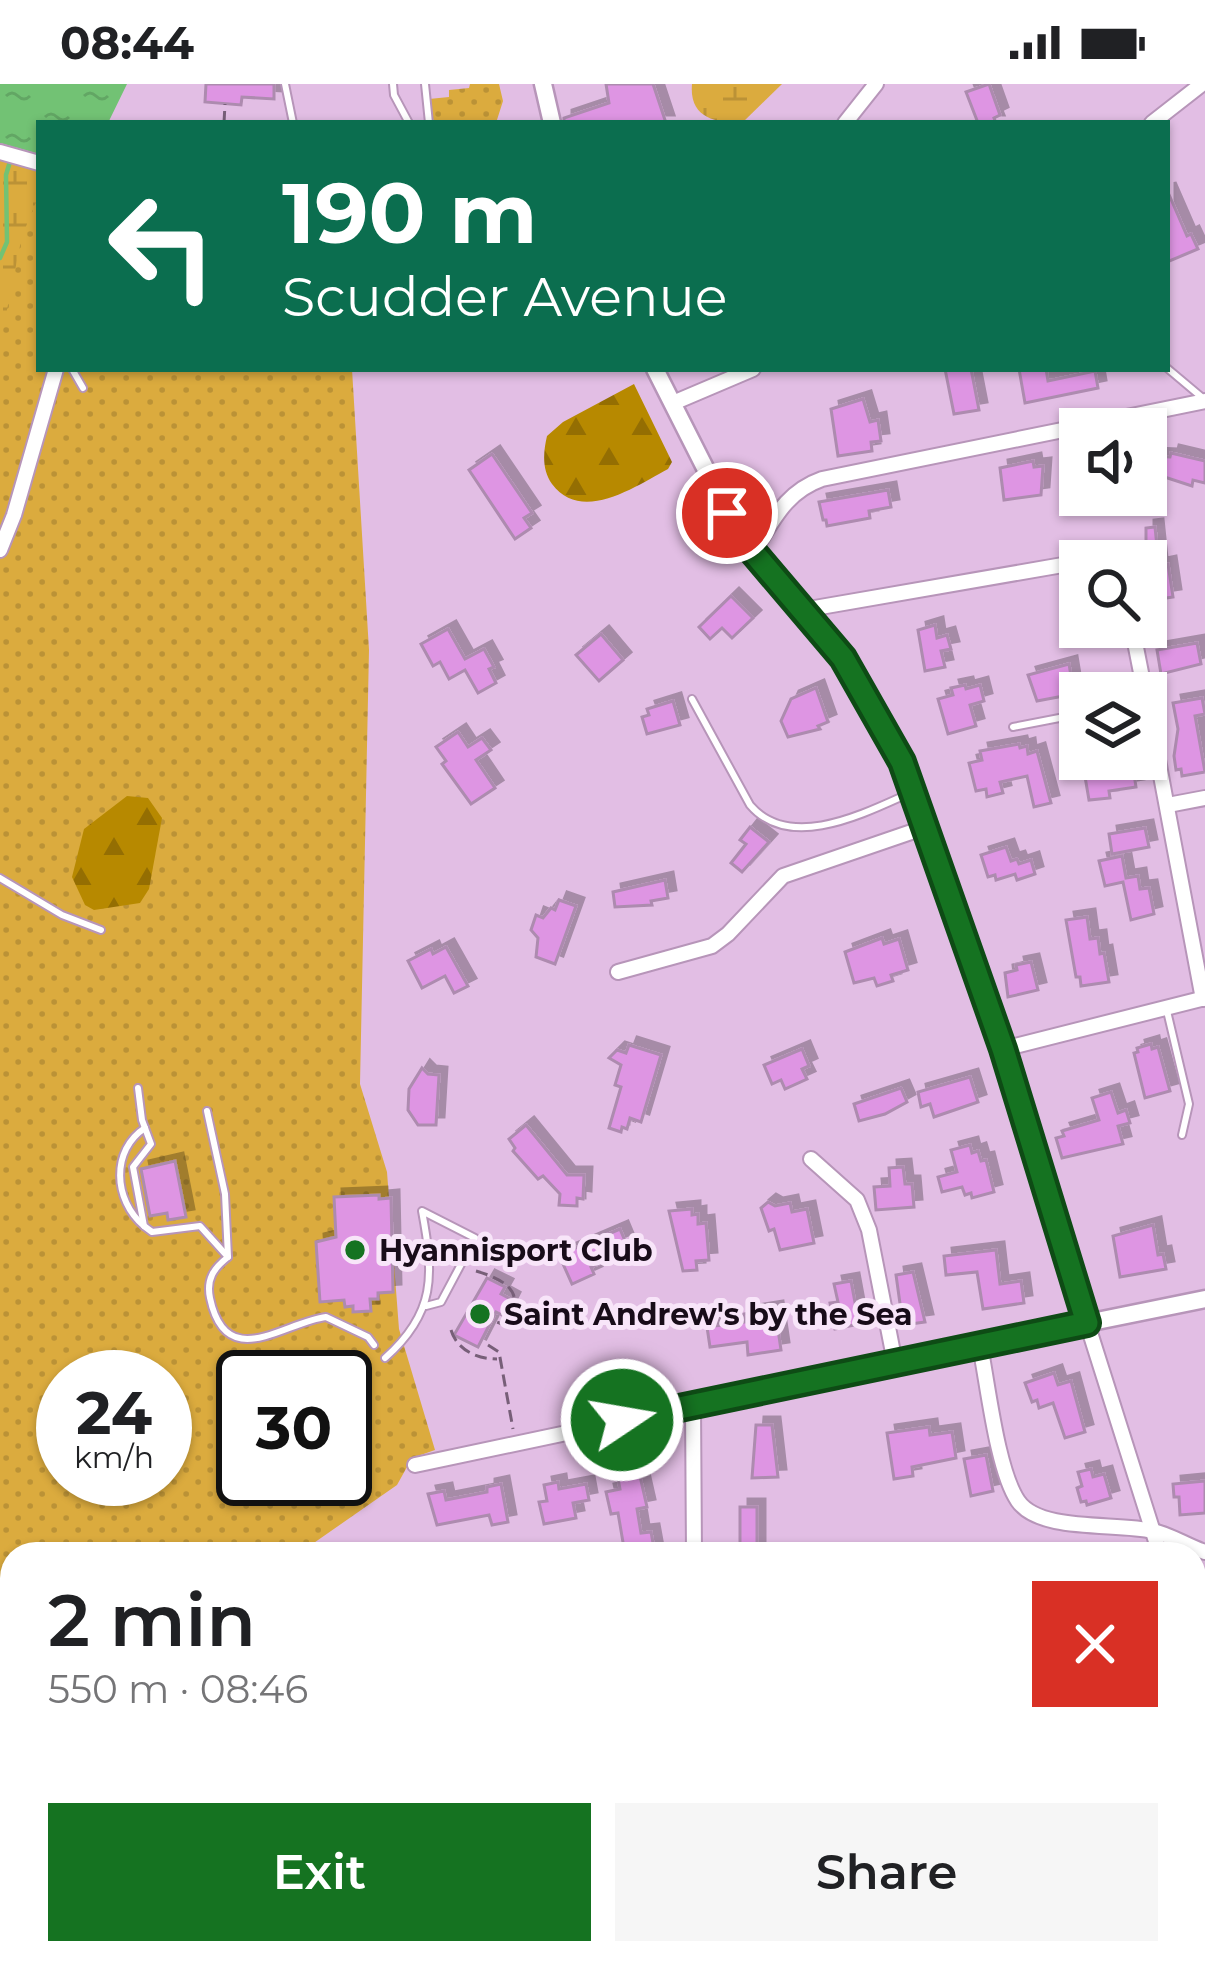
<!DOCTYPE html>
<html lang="en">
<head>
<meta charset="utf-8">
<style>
  :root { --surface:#fff; --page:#f6f6f6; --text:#202124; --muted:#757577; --accent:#157321 }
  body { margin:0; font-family:Montserrat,sans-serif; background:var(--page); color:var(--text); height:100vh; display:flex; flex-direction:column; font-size:45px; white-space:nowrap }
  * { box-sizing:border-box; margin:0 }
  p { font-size:39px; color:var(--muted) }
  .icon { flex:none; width:66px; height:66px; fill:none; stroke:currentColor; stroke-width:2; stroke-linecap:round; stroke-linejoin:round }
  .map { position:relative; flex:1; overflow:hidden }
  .sheet { position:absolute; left:0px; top:1458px; width:1206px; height:423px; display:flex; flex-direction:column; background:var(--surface); border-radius:36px 36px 0 0; box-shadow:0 3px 9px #0004 }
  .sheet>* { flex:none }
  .top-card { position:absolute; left:36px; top:36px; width:1134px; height:252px; border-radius:0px; box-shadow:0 3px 9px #0004; background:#0b6e4f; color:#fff; overflow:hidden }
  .buttons { position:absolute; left:1059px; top:324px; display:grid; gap:24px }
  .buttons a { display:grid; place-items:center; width:108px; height:108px; border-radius:0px; background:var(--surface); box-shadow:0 3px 9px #0004; font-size:60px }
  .speed { position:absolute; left:36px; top:1266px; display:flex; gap:24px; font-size:60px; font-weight:700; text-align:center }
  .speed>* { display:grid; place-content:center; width:156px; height:156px; border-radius:50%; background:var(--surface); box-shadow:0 3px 9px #0004; line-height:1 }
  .speed small { font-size:30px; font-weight:400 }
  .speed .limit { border:6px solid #111; border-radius:18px; background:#fff; color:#111 }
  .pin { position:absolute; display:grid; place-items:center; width:102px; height:102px; color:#fff; margin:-51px; border:6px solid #fff; border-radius:50%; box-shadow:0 3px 12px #0007 }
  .me { position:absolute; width:132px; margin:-66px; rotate:78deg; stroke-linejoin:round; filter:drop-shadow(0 0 9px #0008) }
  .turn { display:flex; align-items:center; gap:42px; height:252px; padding:0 48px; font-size:54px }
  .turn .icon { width:156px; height:156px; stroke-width:2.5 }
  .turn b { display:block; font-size:84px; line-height:102px }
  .round { display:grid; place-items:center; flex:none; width:126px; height:126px; border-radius:0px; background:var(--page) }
  .summary { display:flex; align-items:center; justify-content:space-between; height:204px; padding:0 48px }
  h1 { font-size:72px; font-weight:600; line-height:90px }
  .button { display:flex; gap:24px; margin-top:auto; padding:24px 48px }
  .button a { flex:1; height:138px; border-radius:0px; background:var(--accent); color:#fff; font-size:48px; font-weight:600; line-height:138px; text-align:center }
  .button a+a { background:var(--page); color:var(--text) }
  .status { display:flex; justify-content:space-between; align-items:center; height:84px; padding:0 60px; background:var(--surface); direction:ltr }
  .status svg { height:33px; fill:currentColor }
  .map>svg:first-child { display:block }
  .grass { fill:url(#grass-dots); fill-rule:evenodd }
  .forest { fill:url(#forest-firs) }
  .wetland { fill:url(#wetland-marsh) }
  .water { fill:url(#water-ripples) }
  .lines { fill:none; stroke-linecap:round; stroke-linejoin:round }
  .stream { stroke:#72c274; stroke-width:4.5 }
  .building { fill:#de95e3; stroke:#ad8baf; stroke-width:3; filter:url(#shadow) }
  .service-casing { stroke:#b795b9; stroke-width:10 }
  .minor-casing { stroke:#b795b9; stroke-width:18 }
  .tertiary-casing { stroke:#b795b9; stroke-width:21 }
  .path { stroke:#775f78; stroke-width:3; stroke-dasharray:12 6; stroke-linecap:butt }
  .service { stroke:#fff; stroke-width:6 }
  .minor { stroke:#fff; stroke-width:14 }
  .tertiary { stroke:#fff; stroke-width:16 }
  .route-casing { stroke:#0e4b15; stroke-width:30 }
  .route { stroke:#157321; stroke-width:21 }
  .poi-dot { fill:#157321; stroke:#f8e5f9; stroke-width:4.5 }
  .labels { text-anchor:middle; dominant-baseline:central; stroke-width:10; stroke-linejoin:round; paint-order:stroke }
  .poi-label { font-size:30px; font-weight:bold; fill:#180c19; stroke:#f8e5f9; text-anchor:start }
</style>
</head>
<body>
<div class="status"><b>08:44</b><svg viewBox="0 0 49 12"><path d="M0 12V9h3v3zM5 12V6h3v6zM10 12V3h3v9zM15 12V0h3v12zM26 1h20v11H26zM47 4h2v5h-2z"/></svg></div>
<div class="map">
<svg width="1205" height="1880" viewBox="0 0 1205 1880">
  <defs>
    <pattern id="grass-dots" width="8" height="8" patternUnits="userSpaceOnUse" patternTransform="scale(3)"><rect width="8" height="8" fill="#dbab3e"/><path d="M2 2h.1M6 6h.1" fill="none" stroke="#bb9236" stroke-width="1.8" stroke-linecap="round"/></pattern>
    <pattern id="forest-firs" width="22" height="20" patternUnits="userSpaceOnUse" patternTransform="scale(3)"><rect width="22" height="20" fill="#b78900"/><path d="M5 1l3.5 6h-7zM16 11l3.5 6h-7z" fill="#946e02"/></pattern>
    <pattern id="wetland-marsh" width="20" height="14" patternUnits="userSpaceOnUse" patternTransform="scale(3)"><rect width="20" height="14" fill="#dbab3e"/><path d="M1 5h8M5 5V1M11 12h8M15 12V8" fill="none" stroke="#bb9236"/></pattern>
    <pattern id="water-ripples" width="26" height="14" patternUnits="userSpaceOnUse" patternTransform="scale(3)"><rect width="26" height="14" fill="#72c274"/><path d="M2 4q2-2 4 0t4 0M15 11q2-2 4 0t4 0" fill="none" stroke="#62a664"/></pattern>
    <filter id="shadow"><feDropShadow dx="8" dy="-8" stdDeviation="0" flood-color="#0004"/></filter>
  </defs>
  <rect width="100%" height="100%" fill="#e2bee4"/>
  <g class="grass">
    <polygon points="470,0 499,0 503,17 496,39 434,39 429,15 449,13 449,6 469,4"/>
    <path d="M0 62 39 74V285H352L369 566 360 1000 387 1088 399 1245 435 1366 412 1374 397 1401 298 1470H12V1693L0 1696ZM63 1293H165V1395H63ZM243 1293H345V1395H243Z"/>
  </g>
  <g class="forest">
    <path d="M634 300 672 378 668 385C636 402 582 440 552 400 542 386 543 369 547 352L563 338Z"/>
    <polygon points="127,712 148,714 162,734 149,805 140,819 94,826 85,821 72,793 84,745"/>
  </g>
  <g class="wetland">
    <path d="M692 0H782L742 39C714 39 689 33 692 0Z"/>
    <polygon points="0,75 31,83 39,91 39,111 22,152 0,260"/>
    <polygon points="12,1748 12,1869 437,1869 406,1880 0,1880 0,1754"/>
  </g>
  <g class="water">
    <polygon points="0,0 127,0 108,39 39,39 39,70 0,59"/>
    <polygon points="1205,1775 1205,1880 844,1880 882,1869 1194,1869 1194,1778"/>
  </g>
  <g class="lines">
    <polyline class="stream" points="0,174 7,158 6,91 14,64"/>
  </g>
  <g class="building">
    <polygon points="206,0 274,0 274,15 242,13 241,21 205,18"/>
    <polygon points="606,0 653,0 666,39 564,39 564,34 609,19"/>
    <polygon points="989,0 1000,31 994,34 996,39 978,39 966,8"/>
    <polygon points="1167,106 1187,152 1191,150 1198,165 1167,178"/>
    <polygon points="945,285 971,285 979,326 954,330"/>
    <polygon points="1019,285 1046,285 1048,297 1095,287 1098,304 1025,319"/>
    <polygon points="863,315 870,338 878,336 881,357 871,358 872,367 838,372 831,325"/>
    <polygon points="1171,369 1205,377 1205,399 1193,396 1192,402 1146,387 1149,372 1170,373"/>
    <polygon points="492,370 532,429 524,434 531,444 515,455 469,386"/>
    <polygon points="1033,377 1034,383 1043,382 1041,411 1004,416 1000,384"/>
    <polygon points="888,406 891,423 869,427 870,434 827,442 826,436 823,436 819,418"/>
    <polygon points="1155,443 1159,482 1168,480 1173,513 1153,516 1150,495 1146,495 1146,444"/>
    <polygon points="731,512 753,534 732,554 722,544 710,555 699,543"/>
    <polygon points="935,541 937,554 947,551 951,565 941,567 945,583 925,587 918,546"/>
    <polygon points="448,545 465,575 484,565 494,583 489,585 496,599 478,609 465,586 449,595 440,578 433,582 421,560"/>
    <polygon points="601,550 623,576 599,597 576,571"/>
    <polygon points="1197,559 1201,580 1161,590 1157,566"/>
    <polygon points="1069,580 1074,610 1037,617 1028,591"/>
    <polygon points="965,601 966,605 980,601 984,617 970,621 976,642 948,650 938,615 953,611 951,604"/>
    <polygon points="816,604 828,638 818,642 820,645 788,653 781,637 791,615"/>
    <polygon points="1202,614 1205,630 1195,632 1205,688 1182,692 1181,685 1176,686 1174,672 1178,645 1173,619"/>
    <polygon points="673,617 680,641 647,650 642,633 649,631 647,625"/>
    <polygon points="458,648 468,663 482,654 491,666 476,676 495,704 471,720 442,680 446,677 436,663"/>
    <polygon points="1019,660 1020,664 1027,662 1028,670 1037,667 1051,719 1034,723 1027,692 1000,698 1003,709 987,713 986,705 976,707 969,679 982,676 980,667"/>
    <polygon points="1082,675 1096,675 1098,682 1132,677 1136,703 1109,707 1110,714 1089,716"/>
    <polygon points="750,743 769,758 742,788 731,779 746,760 740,756"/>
    <polygon points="1145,744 1149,763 1112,770 1109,750"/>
    <polygon points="1006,763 1011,777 1017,775 1019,780 1031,776 1035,790 1017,796 1015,790 996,796 995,791 988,793 981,771"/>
    <polygon points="1122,772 1126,794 1138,792 1140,805 1149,804 1154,830 1131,836 1123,798 1105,802 1099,777"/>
    <polygon points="665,796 668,814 651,817 652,821 615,823 613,808"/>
    <polygon points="559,816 576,822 555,880 536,873 538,854 531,846 536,831 543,834 551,824 555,826"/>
    <polygon points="1087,833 1090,855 1098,854 1100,870 1104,869 1109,898 1081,902 1080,893 1076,893 1066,836"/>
    <polygon points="882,854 884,860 899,855 908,886 891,891 893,897 877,902 874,894 854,899 845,868"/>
    <polygon points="446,863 468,902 454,909 445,892 422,904 408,877 431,865 433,870"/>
    <polygon points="1031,878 1038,906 1008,913 1005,889 1017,886 1016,881"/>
    <polygon points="1151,960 1152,965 1158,963 1170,1007 1145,1014 1134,969 1138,968 1137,964"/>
    <polygon points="629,961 661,971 641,1038 630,1034 627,1045 622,1043 621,1048 609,1044 621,1003 615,1001 621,981 609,974 617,966 626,969"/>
    <polygon points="802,965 809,982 802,985 807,995 785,1005 781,996 772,1000 764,981"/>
    <polygon points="422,984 428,990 439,991 436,1041 418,1041 408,1026 409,1005"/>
    <polygon points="970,993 978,1018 934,1033 930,1020 921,1023 918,1008"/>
    <polygon points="901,1004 907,1018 885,1030 859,1037 854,1020"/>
    <polygon points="1111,1008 1118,1029 1126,1026 1130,1039 1118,1042 1123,1060 1062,1074 1056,1054 1064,1052 1062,1047 1099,1036 1092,1014"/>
    <polygon points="526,1041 567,1091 584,1091 583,1115 577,1114 577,1122 559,1121 560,1110 543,1092 538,1095 513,1067 515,1064 509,1055"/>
    <polygon points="970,1061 972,1069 978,1067 981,1077 986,1076 994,1108 972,1114 971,1109 965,1111 962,1103 942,1108 938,1093 957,1088 951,1066"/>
    <polygon points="175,1077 186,1133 168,1136 167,1129 150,1132 141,1085"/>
    <polygon points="903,1083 905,1100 912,1100 914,1123 876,1126 874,1103 890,1102 889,1084"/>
    <polygon points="379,1111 379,1115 391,1114 393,1208 378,1209 378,1215 370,1215 371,1227 353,1228 353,1222 345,1223 344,1216 320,1218 316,1158 336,1153 334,1113"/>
    <polygon points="768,1118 775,1122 790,1119 792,1128 807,1125 814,1159 780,1166 774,1145 769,1147 761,1124"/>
    <polygon points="692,1125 692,1131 698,1130 698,1140 706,1139 709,1176 696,1177 697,1186 683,1187 669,1127"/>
    <polygon points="1153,1141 1158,1171 1163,1170 1166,1185 1120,1193 1113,1152"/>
    <polygon points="620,1145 625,1157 614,1162 618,1172 591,1183 594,1190 572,1200 559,1171"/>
    <polygon points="996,1166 1000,1200 1021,1197 1024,1219 983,1225 977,1188 946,1191 944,1172"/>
    <polygon points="913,1188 925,1238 903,1241 896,1191"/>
    <polygon points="487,1194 505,1203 501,1210 512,1216 504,1232 496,1228 478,1263 454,1251"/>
    <polygon points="851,1197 859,1240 835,1245 830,1219 838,1218 834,1200"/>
    <polygon points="775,1225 781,1266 748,1271 747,1258 710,1263 707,1243 745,1238 744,1230"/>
    <polygon points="1054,1289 1058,1301 1071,1297 1085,1348 1065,1354 1053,1319 1039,1324 1037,1316 1032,1318 1025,1299"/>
    <polygon points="756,1341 772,1341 778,1393 752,1394"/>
    <polygon points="929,1343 930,1351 952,1348 956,1374 912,1383 913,1392 894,1395 887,1349"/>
    <polygon points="657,1348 662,1368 637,1379 647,1423 637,1425 641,1449 651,1448 655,1470 625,1470 618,1429 611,1430 606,1408 620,1405 615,1378 606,1380 602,1360"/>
    <polygon points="986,1371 993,1407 971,1412 964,1375"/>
    <polygon points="1091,1385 1093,1393 1104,1390 1111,1414 1087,1421 1086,1417 1081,1418 1077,1404 1082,1402 1078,1388"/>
    <polygon points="1205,1397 1205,1429 1180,1431 1179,1413 1174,1413 1173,1400"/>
    <polygon points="558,1398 559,1405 586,1400 589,1416 573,1419 576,1434 544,1440 539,1418 547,1417 544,1401"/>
    <polygon points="501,1400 508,1438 492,1441 489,1431 437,1441 428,1410 444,1407 446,1416 487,1408 487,1403"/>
    <rect x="740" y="1423" width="17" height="47"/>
  </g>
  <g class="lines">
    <defs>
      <g id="service">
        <polyline points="285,0 293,39"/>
        <polyline points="393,0 394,11 409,39"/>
        <polyline points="425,0 429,39"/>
        <polyline points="1167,284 1205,316"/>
        <polyline points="72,285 83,304"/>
        <path d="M692 615 750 721C790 768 865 729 910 709"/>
        <polyline points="1013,643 1080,630"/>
        <polyline points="0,794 62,831 101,846"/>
        <polyline points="1167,927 1189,1020 1182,1051"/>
        <path d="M138 1004 142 1036 151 1060 133 1083 144 1142 152 1148 200 1142 228 1173C214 1184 206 1195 210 1214 226 1290 284 1238 326 1233L368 1253 374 1261"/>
        <polyline points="207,1027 225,1110 228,1173"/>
        <path d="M144 1142C113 1116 111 1066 145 1044"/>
        <path d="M385 1274C436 1229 434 1191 422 1127L475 1154 441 1218 426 1222"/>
        <polyline points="0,1603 12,1589"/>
      </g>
      <g id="minor">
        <polyline points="845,39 876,0"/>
        <polyline points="1152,39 1202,0"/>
        <polyline points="0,68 39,79"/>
        <polyline points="673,319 753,285"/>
        <polyline points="0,466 14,431 56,285"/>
        <path d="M753 468C773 437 785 408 822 395L1205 317"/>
        <polyline points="803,526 1080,478"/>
        <polyline points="1132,543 1145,609"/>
        <polyline points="1146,612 1203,915"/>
        <polyline points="1168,721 1205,714"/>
        <polyline points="618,888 712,862 728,850 783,792 926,743"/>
        <polyline points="1003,965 1205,914"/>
        <polyline points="811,1075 857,1116 869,1146 895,1279"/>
        <path d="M980 1262C988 1301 997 1386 1018 1417 1040 1449 1118 1438 1153 1447 1171 1451 1187 1462 1205 1468"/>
        <polyline points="693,1321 694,1470"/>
        <polyline points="415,1381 1087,1239 1160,1470"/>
        <polyline points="498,1880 527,1869"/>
      </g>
      <g id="tertiary">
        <polyline points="543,0 552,39"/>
        <polyline points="655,285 736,445 843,574 902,678 1003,965 1087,1239 1205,1215"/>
      </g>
    </defs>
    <use href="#service" class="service-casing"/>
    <use href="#minor" class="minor-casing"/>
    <use href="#tertiary" class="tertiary-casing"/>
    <g class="path">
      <polyline points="224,39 225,20"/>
      <path d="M476 1187C504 1195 531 1210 502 1240L492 1236"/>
      <path d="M451 1246C457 1266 477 1275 497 1275"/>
      <polyline points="488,1261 499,1268 513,1345"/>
    </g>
    <use href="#service" class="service"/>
    <use href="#minor" class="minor"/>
    <use href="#tertiary" class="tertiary"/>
  </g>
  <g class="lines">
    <defs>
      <polyline id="route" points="622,1336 1087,1239 1003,965 902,678 843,574 753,468 727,429"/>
    </defs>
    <use href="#route" class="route-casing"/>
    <use href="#route" class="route"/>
  </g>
  <g class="poi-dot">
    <circle cx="355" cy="1166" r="12"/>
    <circle cx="480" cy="1230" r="12"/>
  </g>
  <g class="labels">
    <g class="poi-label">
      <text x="379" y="1166">Hyannisport Club</text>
      <text x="504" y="1230">Saint Andrew's by the Sea</text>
    </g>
  </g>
</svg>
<div class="buttons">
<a><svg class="icon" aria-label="sound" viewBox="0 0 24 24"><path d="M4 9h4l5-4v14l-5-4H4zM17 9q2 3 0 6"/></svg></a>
<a><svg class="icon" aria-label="search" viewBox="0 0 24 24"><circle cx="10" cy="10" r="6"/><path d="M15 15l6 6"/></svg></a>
<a><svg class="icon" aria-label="layers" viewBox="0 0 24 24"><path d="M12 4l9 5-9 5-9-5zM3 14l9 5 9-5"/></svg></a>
</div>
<div class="speed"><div>24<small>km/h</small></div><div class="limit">30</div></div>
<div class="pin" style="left:727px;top:429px;background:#d93025"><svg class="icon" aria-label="arrive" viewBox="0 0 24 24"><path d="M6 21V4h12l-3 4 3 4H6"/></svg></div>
<svg class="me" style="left:622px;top:1336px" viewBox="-20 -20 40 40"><circle r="17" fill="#157321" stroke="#fff" stroke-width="3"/><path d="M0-11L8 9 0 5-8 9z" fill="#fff"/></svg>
<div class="top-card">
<div class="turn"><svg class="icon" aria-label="left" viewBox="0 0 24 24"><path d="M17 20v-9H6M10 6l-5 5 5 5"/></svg><div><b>190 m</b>Scudder Avenue</div></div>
</div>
<section class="sheet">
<div class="summary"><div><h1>2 min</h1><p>550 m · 08:46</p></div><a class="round" style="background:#d93025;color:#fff"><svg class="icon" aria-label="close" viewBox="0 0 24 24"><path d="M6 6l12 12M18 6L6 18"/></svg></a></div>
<div class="button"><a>Exit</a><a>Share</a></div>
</section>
</div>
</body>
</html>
